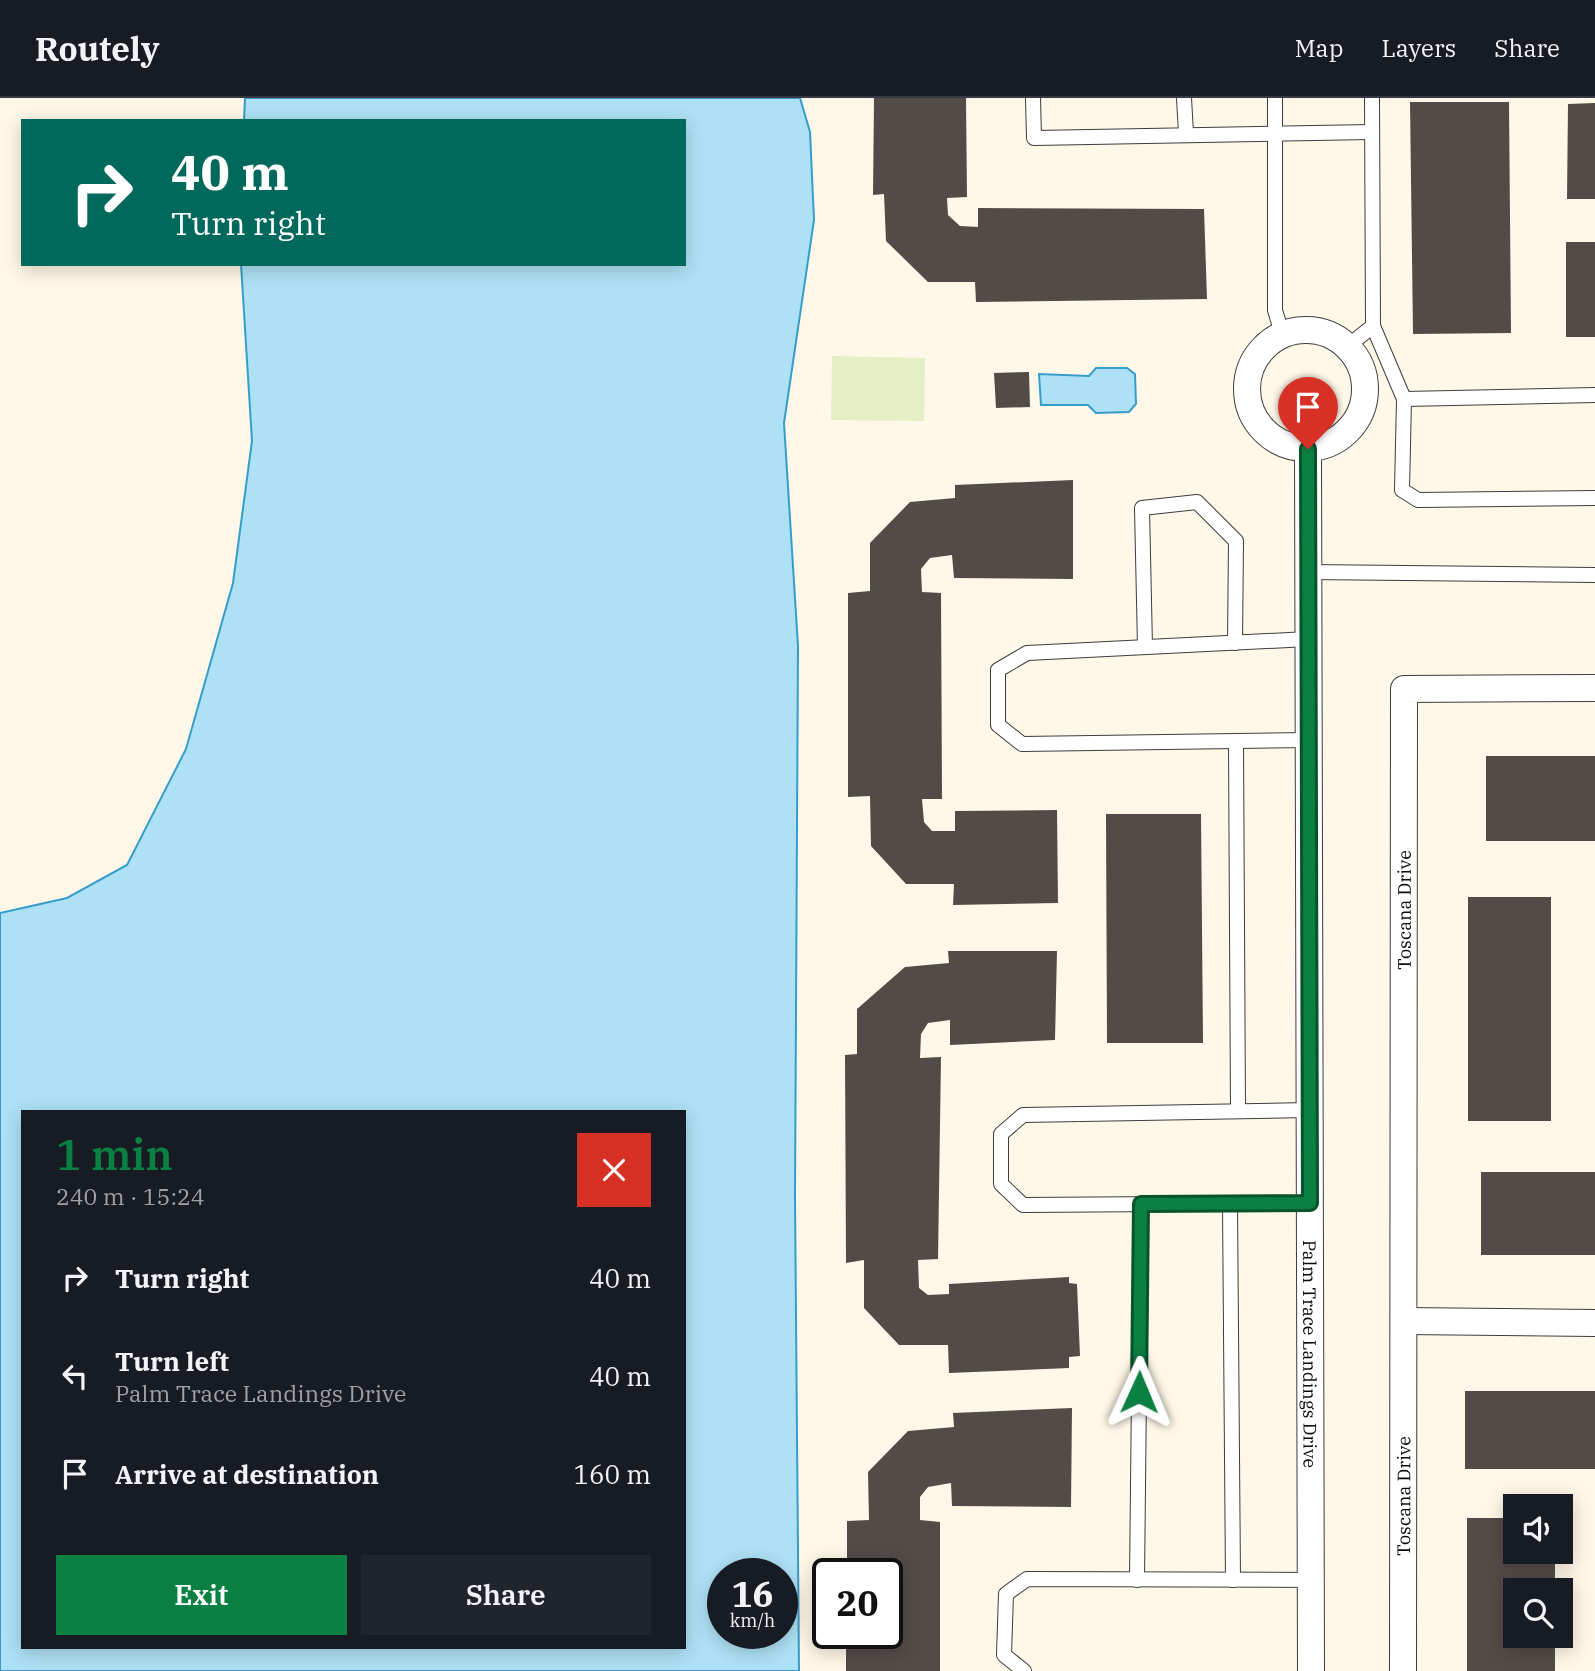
<!DOCTYPE html>
<html lang="en">
<head>
<meta charset="utf-8">
<style>
  :root { --surface:#171b24; --page:#20242c; --text:#f1f3f6; --muted:#9ea1a6; --line:#363941; --accent:#0b8043 }
  body { margin:0; font-family:"IBM Plex Serif",serif; background:var(--page); color:var(--text); height:100vh; display:flex; flex-direction:column; font-size:26px; white-space:nowrap }
  * { box-sizing:border-box; margin:0 }
  p { font-size:23px; color:var(--muted) }
  .icon { flex:none; width:38px; height:38px; fill:none; stroke:currentColor; stroke-width:2; stroke-linecap:round; stroke-linejoin:round }
  .map { position:relative; flex:1; overflow:hidden }
  .sheet { position:absolute; left:21px; top:1012px; width:665px; height:539px; display:flex; flex-direction:column; background:var(--surface); border-radius:0px; box-shadow:0 4px 18px #0003 }
  .sheet>* { flex:none }
  .hud { position:absolute; left:21px; top:21px; width:665px; height:147px; border-radius:0px; box-shadow:0 4px 18px #0003; background:#00695c; color:#fff; overflow:hidden }
  .tools { position:absolute; left:1503px; top:1396px; display:grid; gap:14px }
  .tools a { display:grid; place-items:center; width:70px; height:70px; border-radius:0px; background:var(--surface); box-shadow:0 4px 18px #0003; font-size:35px }
  .speed { position:absolute; left:707px; top:1460px; display:flex; gap:14px; font-size:35px; font-weight:700; text-align:center }
  .speed>* { display:grid; place-content:center; width:91px; height:91px; border-radius:50%; background:var(--surface); box-shadow:0 4px 18px #0003; line-height:1 }
  .speed small { font-size:18px; font-weight:400 }
  .speed .limit { border:4px solid #111; border-radius:10px; background:#fff; color:#111 }
  .pin { position:absolute; display:grid; place-items:center; width:60px; height:60px; color:#fff; margin:-72px -30px; border-radius:50% 50% 50% 0; rotate:-45deg; box-shadow:0 0 7px #0007 }
  .pin .icon { rotate:45deg }
  .me { position:absolute; width:77px; margin:-38px; rotate:1deg; stroke-linejoin:round; filter:drop-shadow(0 0 5px #0008) }
  .turn { display:flex; align-items:center; gap:24px; height:147px; padding:0 35px; font-size:32px }
  .turn .icon { width:91px; height:91px; stroke-width:2.5 }
  .turn b { display:block; font-size:49px; line-height:60px }
  .round { display:grid; place-items:center; flex:none; width:74px; height:74px; border-radius:0px; background:var(--page) }
  .overview { display:flex; align-items:center; justify-content:space-between; height:119px; padding:0 35px }
  h1 { font-size:42px; font-weight:600; line-height:52px; color:var(--accent) }
  .button { display:flex; gap:14px; margin-top:auto; padding:14px 35px }
  .button a { flex:1; height:80px; border-radius:0px; background:var(--accent); color:#fff; font-size:28px; font-weight:600; line-height:80px; text-align:center }
  .button a+a { background:var(--page); color:var(--text) }
  ul { padding:0; list-style:none }
  li { display:flex; align-items:center; gap:21px; height:98px; padding:0 35px }
  li div { flex:1 }
  li b { display:block; font-size:26px }
  li em { font-style:normal }
  header { display:flex; align-items:center; gap:42px; box-sizing:border-box; height:98px; padding:0 35px; background:var(--surface); border-bottom:2px solid var(--line) }
  header strong { font-size:33px }
  nav { display:flex; gap:38px; margin-inline-start:auto; font-size:24px }
  .map>svg:first-child { display:block }
  .pitch { fill:#e4efc5 }
  .water { fill:#aee1f5; stroke:#369dcb; stroke-width:2; fill-rule:evenodd }
  .building { fill:#534b47 }
  .lines { fill:none; stroke-linecap:round; stroke-linejoin:round }
  .lane-casing { stroke:#3d3d3d; stroke-width:16 }
  .street-casing { stroke:#3d3d3d; stroke-width:28 }
  .lane { stroke:#fff; stroke-width:14 }
  .street { stroke:#fff; stroke-width:26 }
  .route-casing { stroke:#07532c; stroke-width:18 }
  .route { stroke:#0b8043; stroke-width:12 }
  .labels { text-anchor:middle; dominant-baseline:central; stroke-width:7; stroke-linejoin:round; paint-order:stroke }
  .street-label { font-size:18px; fill:#0a0a0a; stroke:#fff }
</style>
</head>
<body>
<header>
<strong>Routely</strong>
<nav><a>Map</a><a>Layers</a><a>Share</a></nav>
</header>
<div class="map">
<svg width="1595" height="1573" viewBox="0 0 1595 1573">
  <rect width="100%" height="100%" fill="#fff8e8"/>
  <polygon class="pitch" points="832,258 925,260 924,323 831,322"/>
  <g class="water">
    <path d="M245 0H800L810 34 814 122 784 325 798 548 795 1099 799 1573H0V815L67 800 127 767 186 651 233 485 252 343 241 166H684V23H244ZM23 1013H684V1549H23ZM723 1475H782V1535H723Z"/>
    <polygon points="1096,270 1127,270 1135,276 1136,306 1129,314 1096,315 1088,307 1041,307 1039,276 1089,278"/>
  </g>
  <g class="building">
    <polygon points="874,0 966,0 967,99 947,100 948,117 960,128 978,129 978,110 1204,111 1207,201 976,204 975,184 928,184 886,143 884,96 873,97"/>
    <polygon points="1410,4 1509,4 1511,235 1413,236"/>
    <polygon points="1595,5 1595,101 1567,101 1568,6"/>
    <rect x="1566" y="144" width="29" height="95"/>
    <polygon points="1029,274 1030,309 996,310 994,275"/>
    <polygon points="1073,382 1073,481 954,480 952,457 930,460 921,471 922,494 941,495 942,701 922,701 924,724 932,733 955,733 955,713 1057,712 1058,805 953,807 954,786 906,786 871,748 870,698 848,699 848,495 870,493 870,445 910,404 955,400 955,387"/>
    <rect x="1486" y="658" width="109" height="85"/>
    <polygon points="1106,716 1201,716 1203,945 1107,945"/>
    <rect x="1468" y="799" width="83" height="224"/>
    <polygon points="948,853 1057,853 1055,942 950,947 950,922 928,925 921,936 920,960 941,959 938,1161 918,1162 919,1190 928,1197 949,1196 949,1186 1069,1179 1069,1185 1077,1186 1080,1258 1069,1259 1069,1270 949,1275 948,1247 899,1247 864,1210 864,1162 846,1165 845,957 857,956 857,911 905,869 949,865"/>
    <rect x="1481" y="1074" width="114" height="83"/>
    <rect x="1465" y="1293" width="130" height="78"/>
    <polygon points="1072,1310 1071,1409 952,1408 951,1385 928,1389 920,1399 920,1422 940,1424 940,1573 846,1573 846,1535 887,1535 887,1475 847,1475 847,1423 869,1422 868,1374 908,1333 954,1329 953,1315"/>
    <polygon points="1467,1420 1516,1420 1516,1454 1555,1454 1555,1493 1516,1493 1516,1538 1555,1538 1555,1573 1467,1573"/>
  </g>
  <g class="lines">
    <defs>
      <g id="lane">
        <polyline points="1033,0 1034,40 1372,34"/>
        <polyline points="1184,0 1186,35"/>
        <polyline points="1275,0 1275,212 1282,236"/>
        <polyline points="1373,228 1404,301"/>
        <polyline points="1348,248 1373,228 1372,0"/>
        <polyline points="1595,297 1404,301 1402,392 1418,402 1595,400"/>
        <polyline points="1308,474 1595,477"/>
        <polyline points="1145,549 1142,410 1197,404 1236,443 1235,545"/>
        <polyline points="1308,642 1022,646 998,627 998,572 1027,555 1308,541"/>
        <polyline points="1236,645 1238,1013"/>
        <polyline points="1309,1012 1023,1017 1001,1036 1001,1086 1023,1107 1310,1105"/>
        <polyline points="1230,1106 1233,1482"/>
        <polyline points="1137,1482 1141,1106"/>
        <polyline points="1024,1573 1004,1557 1006,1496 1027,1481 1311,1482"/>
      </g>
      <g id="street">
        <circle cx="1306" cy="291" r="59"/>
        <path id="s1" d="M1308 351 1311 1573"/>
        <polyline points="1404,1223 1595,1225"/>
        <path id="s2" d="M1403 1573 1404 591 1595 590"/>
      </g>
    </defs>
    <use href="#lane" class="lane-casing"/>
    <use href="#street" class="street-casing"/>
    <use href="#lane" class="lane"/>
    <use href="#street" class="street"/>
  </g>
  <g class="lines">
    <defs>
      <polyline id="route" points="1139,1294 1141,1106 1310,1105 1308,351"/>
    </defs>
    <use href="#route" class="route-casing"/>
    <use href="#route" class="route"/>
  </g>
  <g class="labels">
    <g class="street-label">
      <text stroke="none"><textPath href="#s2" startOffset="761">Toscana Drive</textPath></text>
      <text stroke="none"><textPath href="#s1" startOffset="905">Palm Trace Landings Drive</textPath></text>
      <text stroke="none"><textPath href="#s2" startOffset="175">Toscana Drive</textPath></text>
    </g>
  </g>
</svg>
<div class="tools">
<a><svg class="icon" aria-label="sound" viewBox="0 0 24 24"><path d="M4 9h4l5-4v14l-5-4H4zM17 9q2 3 0 6"/></svg></a>
<a><svg class="icon" aria-label="search" viewBox="0 0 24 24"><circle cx="10" cy="10" r="6"/><path d="M15 15l6 6"/></svg></a>
</div>
<div class="speed"><div>16<small>km/h</small></div><div class="limit">20</div></div>
<div class="pin" style="left:1308px;top:351px;background:#d93025"><svg class="icon" aria-label="arrive" viewBox="0 0 24 24"><path d="M6 21V4h12l-3 4 3 4H6"/></svg></div>
<svg class="me" style="left:1139px;top:1294px" viewBox="-20 -20 40 40"><path d="M0-17L14 15 0 8-14 15z" fill="#0b8043" stroke="#fff" stroke-width="4"/></svg>
<div class="hud">
<div class="turn"><svg class="icon" aria-label="right" viewBox="0 0 24 24"><path d="M7 20v-9h11M14 6l5 5-5 5"/></svg><div><b>40 m</b>Turn right</div></div>
</div>
<section class="sheet">
<div class="overview"><div><h1>1 min</h1><p>240 m · 15:24</p></div><a class="round" style="background:#d93025;color:#fff"><svg class="icon" aria-label="close" viewBox="0 0 24 24"><path d="M6 6l12 12M18 6L6 18"/></svg></a></div>
<ul>
<li><svg class="icon" aria-label="right" viewBox="0 0 24 24"><path d="M7 20v-9h11M14 6l5 5-5 5"/></svg><div><b>Turn right</b></div><em>40 m</em></li>
<li><svg class="icon" aria-label="left" viewBox="0 0 24 24"><path d="M17 20v-9H6M10 6l-5 5 5 5"/></svg><div><b>Turn left</b><p>Palm Trace Landings Drive</p></div><em>40 m</em></li>
<li><svg class="icon" aria-label="arrive" viewBox="0 0 24 24"><path d="M6 21V4h12l-3 4 3 4H6"/></svg><div><b>Arrive at destination</b></div><em>160 m</em></li>
</ul>
<div class="button"><a>Exit</a><a>Share</a></div>
</section>
</div>
</body>
</html>
